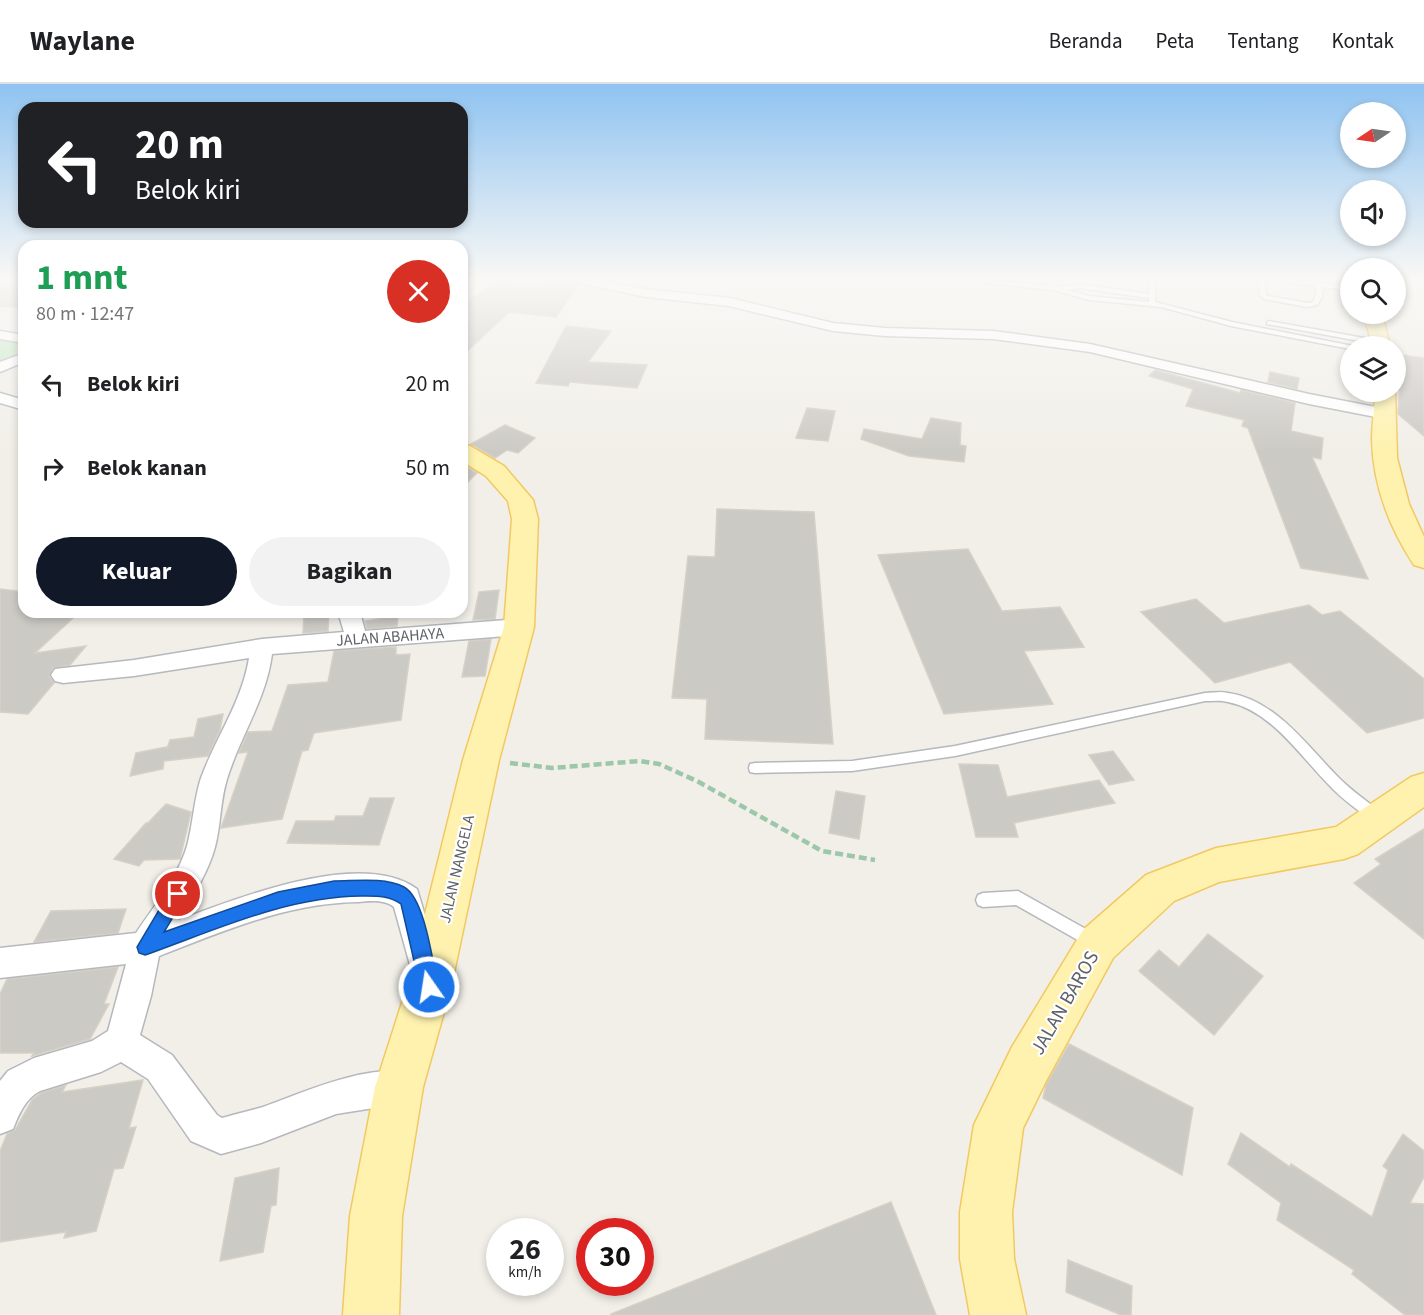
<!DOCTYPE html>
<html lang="id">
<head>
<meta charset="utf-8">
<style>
  :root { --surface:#fff; --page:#f2f2f2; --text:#202124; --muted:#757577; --line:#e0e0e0; --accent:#111827 }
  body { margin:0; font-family:"Source Sans 3",sans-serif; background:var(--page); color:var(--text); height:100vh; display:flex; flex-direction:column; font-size:22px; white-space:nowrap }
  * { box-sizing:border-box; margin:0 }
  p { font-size:20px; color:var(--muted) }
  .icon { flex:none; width:33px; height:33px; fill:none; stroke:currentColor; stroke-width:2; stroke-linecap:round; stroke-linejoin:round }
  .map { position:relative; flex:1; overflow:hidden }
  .side { position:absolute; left:18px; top:156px; width:450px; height:378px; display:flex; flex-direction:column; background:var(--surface); border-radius:18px; box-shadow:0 3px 9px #0003 }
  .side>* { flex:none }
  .hud { position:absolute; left:18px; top:18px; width:450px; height:126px; border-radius:18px; box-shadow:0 3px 9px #0003; background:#202124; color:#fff; overflow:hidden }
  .needle { width:39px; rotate:257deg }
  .tools { position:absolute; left:1340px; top:18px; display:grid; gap:12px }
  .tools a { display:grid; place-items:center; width:66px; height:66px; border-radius:50%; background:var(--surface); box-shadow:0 3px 9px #0003; font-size:30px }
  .speed { position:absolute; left:486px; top:1134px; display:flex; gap:12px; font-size:30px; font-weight:700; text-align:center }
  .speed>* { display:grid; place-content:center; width:78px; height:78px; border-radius:50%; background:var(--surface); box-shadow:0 3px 9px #0003; line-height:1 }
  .speed small { font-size:15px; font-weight:400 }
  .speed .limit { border:9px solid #d22; background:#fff; color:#111 }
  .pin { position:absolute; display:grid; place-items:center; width:51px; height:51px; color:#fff; margin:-26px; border:3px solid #fff; border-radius:50%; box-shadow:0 2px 6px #0007 }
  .me { position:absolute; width:66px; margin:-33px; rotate:347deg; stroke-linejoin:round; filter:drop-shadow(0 0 4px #0008) }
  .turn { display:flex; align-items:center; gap:21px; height:126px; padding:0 18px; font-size:27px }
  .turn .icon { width:78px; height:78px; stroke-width:2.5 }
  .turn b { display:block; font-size:42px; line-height:51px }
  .round { display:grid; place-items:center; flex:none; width:63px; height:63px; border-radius:32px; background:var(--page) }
  .head { display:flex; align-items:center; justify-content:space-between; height:102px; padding:0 18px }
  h1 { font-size:36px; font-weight:700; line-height:45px; color:#1e9e55 }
  .cta { display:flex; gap:12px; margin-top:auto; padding:12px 18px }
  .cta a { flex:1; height:69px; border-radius:36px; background:var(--accent); color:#fff; font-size:24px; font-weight:700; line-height:69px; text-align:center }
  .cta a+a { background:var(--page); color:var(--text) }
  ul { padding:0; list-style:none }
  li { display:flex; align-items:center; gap:18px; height:84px; padding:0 18px }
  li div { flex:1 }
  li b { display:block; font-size:22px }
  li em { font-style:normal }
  header { display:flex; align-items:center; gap:36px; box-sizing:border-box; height:84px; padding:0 30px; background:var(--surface); border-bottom:2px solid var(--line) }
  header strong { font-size:28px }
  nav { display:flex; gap:33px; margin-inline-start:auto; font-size:21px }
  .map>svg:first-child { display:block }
  .green { fill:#c5e8c5 }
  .building { fill:#cccac5; stroke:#d6d1c6; stroke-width:1.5 }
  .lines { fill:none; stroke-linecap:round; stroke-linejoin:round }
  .lane-casing { stroke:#b5b8bc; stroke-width:3 }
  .street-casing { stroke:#b5b8bc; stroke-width:3 }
  .primary-casing { stroke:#f2c960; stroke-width:3 }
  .path { stroke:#9cc7a9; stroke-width:4.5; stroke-dasharray:8 4; stroke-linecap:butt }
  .lane { fill:#fff; fill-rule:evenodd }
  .street { fill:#fff; fill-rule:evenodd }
  .primary { fill:#fff2af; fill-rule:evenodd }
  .route { fill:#1a73e8; stroke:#114b97; stroke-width:1.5 }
  .labels { text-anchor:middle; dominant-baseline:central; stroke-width:4.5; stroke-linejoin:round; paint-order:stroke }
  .street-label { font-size:16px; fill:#5f6368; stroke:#fff }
  .near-street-label { font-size:20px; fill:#5f6368; stroke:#fff }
</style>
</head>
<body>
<header>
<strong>Waylane</strong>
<nav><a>Beranda</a><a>Peta</a><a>Tentang</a><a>Kontak</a></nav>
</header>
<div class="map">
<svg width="1424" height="1231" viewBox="0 0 1424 1231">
  <rect width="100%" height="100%" fill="#f1efe8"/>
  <polygon class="green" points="0,255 24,260 24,269 0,280"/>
  <g class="building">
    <polygon points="542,196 576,197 579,200 556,233 509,228 462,272 462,222 495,197 536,202"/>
    <polygon points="0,200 24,203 24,224 0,222"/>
    <polygon points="566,242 611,247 588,278 647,281 637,304 570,298 568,302 536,299"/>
    <polygon points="1402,271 1424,274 1424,352 1398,330"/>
    <polygon points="1155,286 1240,309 1241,306 1295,319 1291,347 1323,354 1321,375 1312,373 1368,495 1301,484 1248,344 1242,342 1244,336 1186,322 1193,305 1149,292"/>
    <polygon points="1270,288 1299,294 1297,305 1268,298"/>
    <polygon points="807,324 835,327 828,357 796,354"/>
    <polygon points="931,334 961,339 960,361 966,362 964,378 909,372 861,355 864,345 922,355"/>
    <polygon points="505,341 535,354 518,369 507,366 495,374 471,360"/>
    <polygon points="462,380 477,389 462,404"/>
    <polygon points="717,425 814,428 833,660 705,655 707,615 672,614 688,472 715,473"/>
    <polygon points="968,465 1002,527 1060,523 1084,563 1024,567 1053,620 944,630 878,471"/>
    <polygon points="0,505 24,508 24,528 73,534 35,569 86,562 70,581 53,584 49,592 54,599 28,630 0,628"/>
    <polygon points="499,506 495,535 473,536 479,508"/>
    <polygon points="1196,515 1224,539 1309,521 1322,531 1340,527 1424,595 1424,634 1367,649 1290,578 1215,599 1141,528"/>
    <polygon points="304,528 329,528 328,547 303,549"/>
    <polygon points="398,532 397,542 367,545 365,537"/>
    <polygon points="491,555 485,592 462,593 469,557"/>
    <polygon points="396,563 396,571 410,570 401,636 314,649 308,666 302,667 282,735 221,744 248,668 239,669 248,648 272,647 288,601 328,598 334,567"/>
    <polygon points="223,630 220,646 208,672 164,677 163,685 130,692 136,669 167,663 167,665 170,656 194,653 198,635"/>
    <polygon points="1113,667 1134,696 1109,701 1089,671"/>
    <polygon points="959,680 998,681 1007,713 1099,696 1115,719 1014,739 1018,753 976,753"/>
    <polygon points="836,707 865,712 859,755 829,749"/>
    <polygon points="370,714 394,714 379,761 287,759 296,737 334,737 336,732 363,732"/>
    <polygon points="166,720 191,728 180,775 144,776 139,782 114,775 146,739 148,739"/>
    <polygon points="1424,745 1424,855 1354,799 1381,780 1375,775"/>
    <polygon points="126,825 118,849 34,858 51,827"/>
    <polygon points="1208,850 1263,892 1214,951 1139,887 1159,866 1179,883"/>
    <polygon points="118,883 104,920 109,920 90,955 32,972 34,969 0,969 0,910 7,895"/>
    <polygon points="1069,960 1193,1024 1182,1091 1043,1014 1046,1001"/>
    <polygon points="143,996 129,1044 136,1043 123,1084 114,1085 96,1147 64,1154 66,1148 0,1158 0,1067 7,1050 15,1046 32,1016 41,1009 66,1001 62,1008"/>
    <polygon points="1241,1049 1290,1083 1291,1080 1372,1133 1388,1086 1383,1082 1403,1050 1424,1067 1424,1093 1410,1119 1424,1120 1424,1231 1405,1231 1352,1190 1354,1186 1277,1136 1281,1119 1228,1080"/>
    <polygon points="279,1084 276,1121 271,1122 263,1168 220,1177 235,1094"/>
    <polygon points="891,1118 936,1231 611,1231 611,1230"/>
    <polygon points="1068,1176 1132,1202 1131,1231 1121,1231 1066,1208"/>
  </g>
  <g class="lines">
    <defs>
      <g id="lane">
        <path d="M965 196H984L1049 202 1040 196H1047L1059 203 1079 200 1149 210 1150 196H1156L1155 218 1232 238 1353 262H1350V265L1231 242 1161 223 1089 216 1057 207ZM1079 204 1149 214V218L1089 212 1067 206Z"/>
        <polygon points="1259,196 1265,196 1266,211 1268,212 1307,219 1313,218 1316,211 1316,202 1286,198 1283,196 1297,196 1350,203 1350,207 1323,203 1322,213 1317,221 1307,223 1264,215 1260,211"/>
        <polygon points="1269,237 1381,257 1385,259 1381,261 1267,240 1267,238"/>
        <path d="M1205 609C1212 609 1221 607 1228 609 1276 616 1307 662 1339 694 1352 707 1368 718 1382 729L1384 733 1382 737 1377 739 1372 737C1358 726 1342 715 1330 702 1300 672 1272 627 1228 618 1221 616 1212 617 1205 617L955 672 852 687 755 689 750 688 749 684 750 680 755 679 852 677 955 662Z"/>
        <polygon points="1018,807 1100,853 1103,858 1100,863 1095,865 1090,863 1016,821 983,823 978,821 976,816 978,811 983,809"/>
      </g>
      <g id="street">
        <polygon points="577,196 600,196 646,205 730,214 833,239 885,244 993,247 1090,260 1309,310 1386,325 1394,330 1386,335 1309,320 1090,268 993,255 885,252 833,247 729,222 646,213 583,200"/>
        <polygon points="0,247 24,251 24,259 0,255"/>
        <polygon points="24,269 24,278 0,288 0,278"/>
        <polygon points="0,309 24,316 24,326 0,319"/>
        <path d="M338 528H360L365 547 519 535 527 538 530 543 527 548 519 551 272 570C266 616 240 652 227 695 220 717 221 741 215 763 208 789 192 813 178 836 237 815 361 764 417 805L442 888 437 899 426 903 415 899 394 823C384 815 370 817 358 818 287 819 224 847 159 872L151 912 140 951 172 971 217 1031 222 1034C235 1030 249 1027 263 1023 299 1010 375 976 411 991L416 1003 411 1015 399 1020 336 1030 261 1059 221 1070 191 1057 148 995 121 978 101 988 40 1007C25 1015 19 1030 13 1045L0 1050V997L8 987 34 974 92 957 108 947 126 880 0 894V864L136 849C154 822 178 793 187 762 193 740 194 715 201 694 216 653 242 618 249 574L134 592 63 599 55 597 51 591 55 585 134 576 262 555 344 548Z"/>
      </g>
      <g id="primary">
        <polygon points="1364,230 1382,230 1390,262 1372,262"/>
        <path d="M1395 306 1397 374 1409 420 1424 453V484L1414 481C1389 443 1373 401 1372 355 1372 339 1375 324 1375 308H1395Z"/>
        <polygon points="462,360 470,362 504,382 533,416 538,435 534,543 499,676 451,903 423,1003 402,1132 399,1231 343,1231 350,1132 375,1003 407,903 463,676 504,543 512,435 508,417 486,392 462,377"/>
        <polygon points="1424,689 1424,723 1358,770 1344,775 1219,798 1174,817 1113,874 1046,997 1023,1044 1012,1128 1014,1175 1026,1231 970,1231 960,1175 960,1128 974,1041 1012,963 1083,846 1146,791 1216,764 1336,743 1411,693"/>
      </g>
    </defs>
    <use href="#lane" class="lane-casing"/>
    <use href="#street" class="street-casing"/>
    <use href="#primary" class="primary-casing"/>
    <polyline class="path" points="510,679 552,684 640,677 659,680 697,697 822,767 875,776"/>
    <use href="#lane" class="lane"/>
    <use href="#street" class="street"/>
    <use href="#primary" class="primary"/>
  </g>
  <linearGradient id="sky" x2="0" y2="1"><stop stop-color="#8fc3f1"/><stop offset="0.53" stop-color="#f9f8f5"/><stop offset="1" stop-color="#f9f8f5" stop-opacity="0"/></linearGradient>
  <rect width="1424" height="368" fill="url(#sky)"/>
  <path class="route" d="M334 797C356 797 384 793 404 803 425 814 433 880 438 903L435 909 429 912 422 909 420 903 401 820C389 811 375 812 361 812 285 813 216 846 145 871L139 869 137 863 172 804 178 802 184 804 187 810 164 848 278 808Z"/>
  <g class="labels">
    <g class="street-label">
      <text transform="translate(390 553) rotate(-4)">JALAN ABAHAYA</text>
      <text transform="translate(457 785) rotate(-77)">JALAN NANGELA</text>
    </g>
    <g class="near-street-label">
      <text transform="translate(1065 919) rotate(-60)">JALAN BAROS</text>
    </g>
  </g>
</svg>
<div class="tools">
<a><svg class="needle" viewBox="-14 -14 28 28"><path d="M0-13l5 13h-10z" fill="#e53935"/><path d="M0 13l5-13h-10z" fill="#757577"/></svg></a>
<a><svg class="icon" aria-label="sound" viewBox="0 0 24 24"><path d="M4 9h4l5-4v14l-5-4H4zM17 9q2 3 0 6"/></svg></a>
<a><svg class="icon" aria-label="search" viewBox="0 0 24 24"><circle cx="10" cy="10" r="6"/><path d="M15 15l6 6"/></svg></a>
<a><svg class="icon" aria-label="layers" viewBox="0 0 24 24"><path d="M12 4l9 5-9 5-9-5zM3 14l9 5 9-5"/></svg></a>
</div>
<div class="speed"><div>26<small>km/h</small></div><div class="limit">30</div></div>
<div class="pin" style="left:178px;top:810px;background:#d93025"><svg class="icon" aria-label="arrive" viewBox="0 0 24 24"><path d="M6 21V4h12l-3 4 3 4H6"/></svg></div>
<svg class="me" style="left:429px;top:903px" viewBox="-20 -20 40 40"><circle r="17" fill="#1a73e8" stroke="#fff" stroke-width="3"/><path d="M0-11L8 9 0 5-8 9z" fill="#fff"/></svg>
<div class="hud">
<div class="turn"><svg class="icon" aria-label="left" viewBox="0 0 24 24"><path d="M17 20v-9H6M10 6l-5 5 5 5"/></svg><div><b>20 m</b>Belok kiri</div></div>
</div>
<section class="side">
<div class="head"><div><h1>1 mnt</h1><p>80 m · 12:47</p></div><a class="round" style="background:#d93025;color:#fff"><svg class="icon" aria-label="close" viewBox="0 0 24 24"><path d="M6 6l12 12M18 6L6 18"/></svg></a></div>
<ul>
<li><svg class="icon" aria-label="left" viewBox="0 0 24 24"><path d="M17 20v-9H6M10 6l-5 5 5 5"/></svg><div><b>Belok kiri</b></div><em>20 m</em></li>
<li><svg class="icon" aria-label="right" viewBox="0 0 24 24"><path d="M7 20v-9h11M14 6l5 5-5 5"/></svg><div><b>Belok kanan</b></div><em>50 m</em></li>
</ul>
<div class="cta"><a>Keluar</a><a>Bagikan</a></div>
</section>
</div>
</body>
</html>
